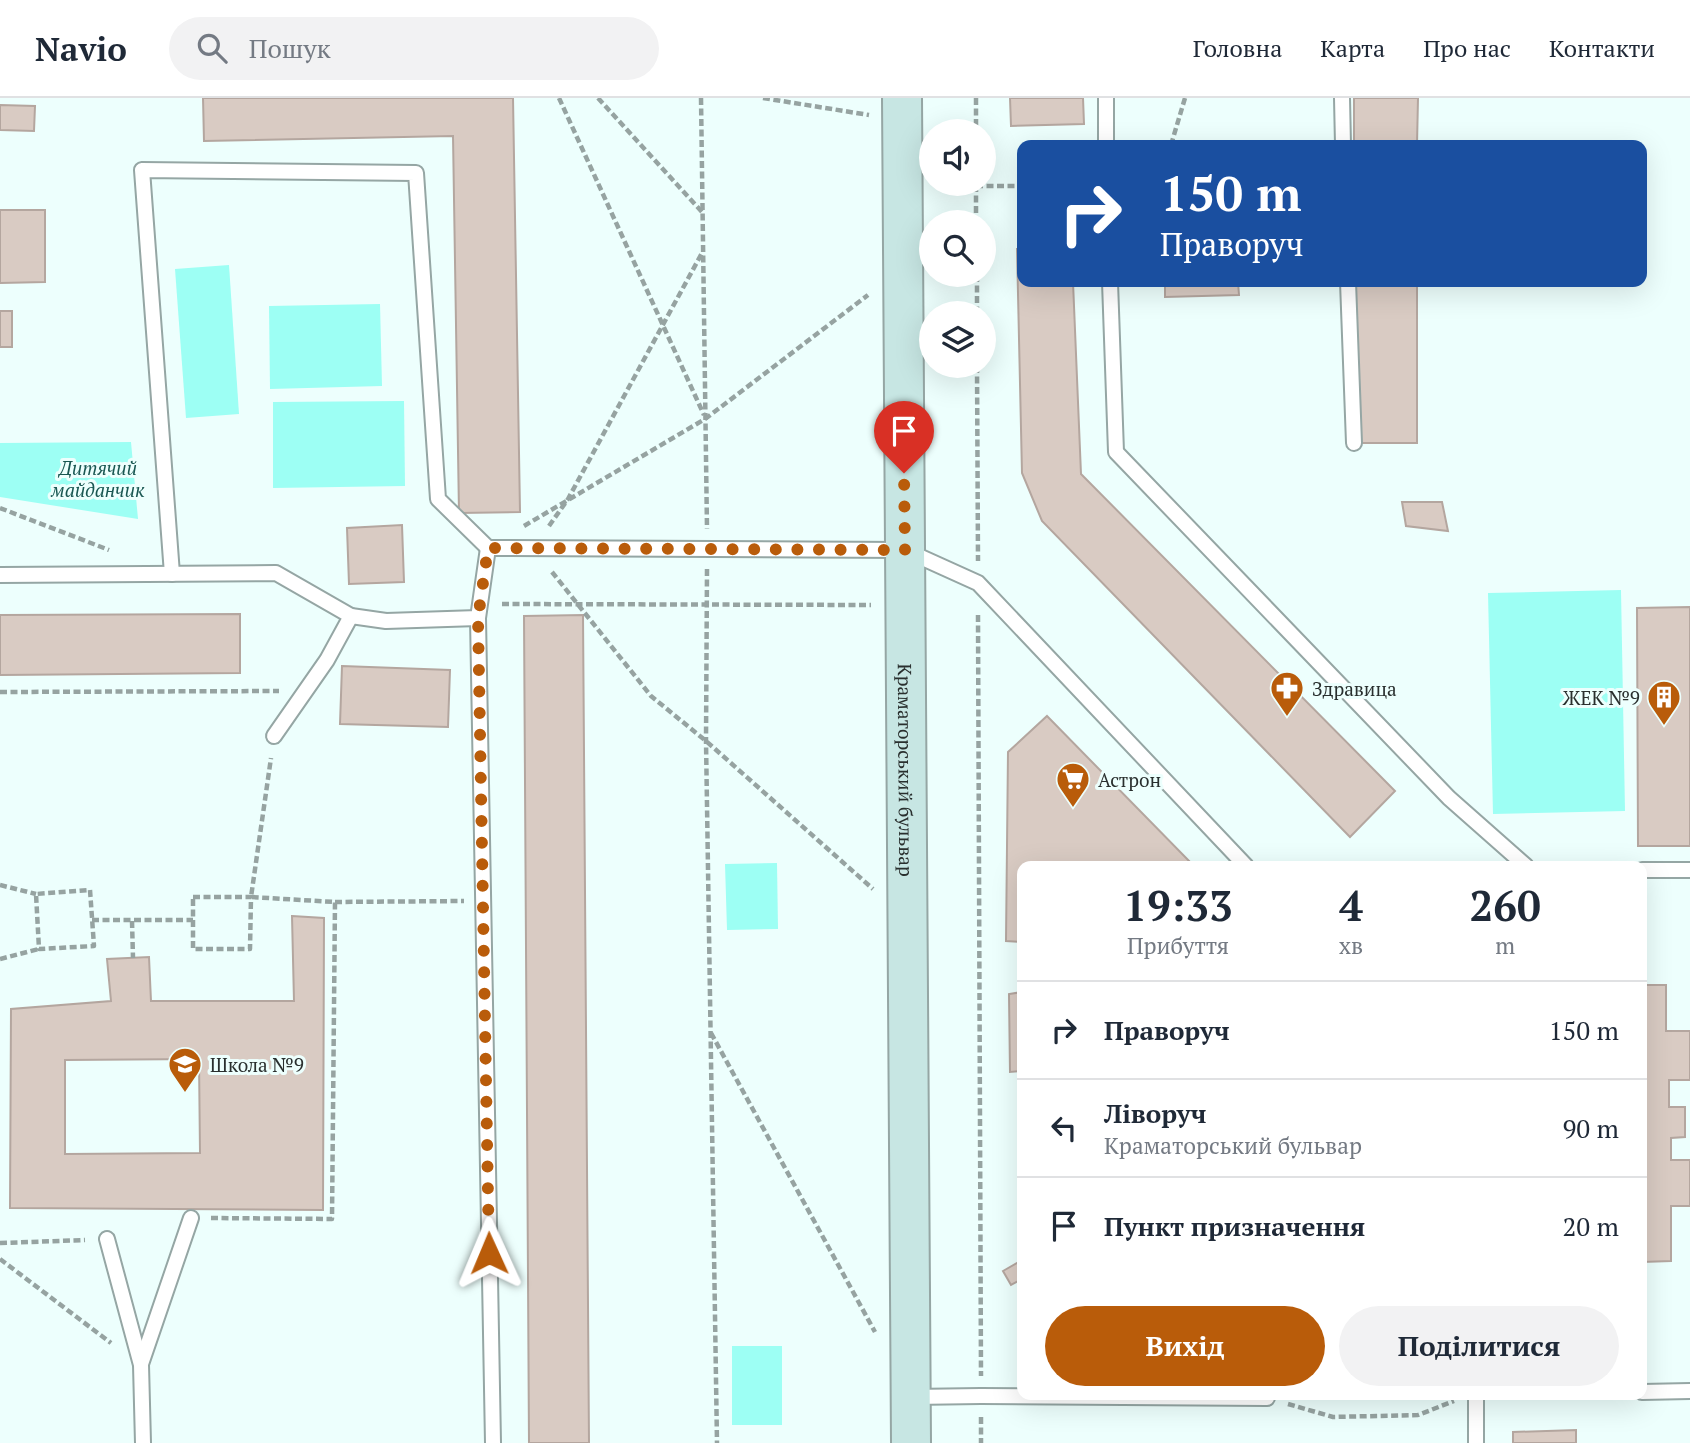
<!DOCTYPE html>
<html lang="uk">
<head>
<meta charset="utf-8">
<style>
  :root { --surface:#fff; --page:#f2f2f3; --text:#1f2937; --muted:#747a83; --line:#e0e1e3; --accent:#b95c0a }
  body { margin:0; font-family:"PT Serif",serif; background:var(--page); color:var(--text); height:100vh; display:flex; flex-direction:column; font-size:26px; white-space:nowrap }
  * { box-sizing:border-box; margin:0 }
  p { font-size:23px; color:var(--muted) }
  .icon { flex:none; width:38px; height:38px; fill:none; stroke:currentColor; stroke-width:2; stroke-linecap:round; stroke-linejoin:round }
  .map { position:relative; flex:1; overflow:hidden }
  .drawer { position:absolute; left:1017px; top:763px; width:630px; height:539px; display:flex; flex-direction:column; background:var(--surface); border-radius:14px; box-shadow:0 7px 28px #0002 }
  .drawer>* { flex:none }
  .hud { position:absolute; left:1017px; top:42px; width:630px; height:147px; border-radius:14px; box-shadow:0 7px 28px #0002; background:#1a4fa0; color:#fff; overflow:hidden }
  .buttons { position:absolute; left:919px; top:21px; display:grid; gap:14px }
  .buttons a { display:grid; place-items:center; width:77px; height:77px; border-radius:50%; background:var(--surface); box-shadow:0 7px 28px #0002; font-size:35px }
  .pin { position:absolute; display:grid; place-items:center; width:60px; height:60px; color:#fff; margin:-72px -30px; border-radius:50% 50% 50% 0; rotate:-45deg; box-shadow:0 0 7px #0007 }
  .pin .icon { rotate:45deg }
  .me { position:absolute; width:77px; margin:-38px; rotate:359deg; stroke-linejoin:round; filter:drop-shadow(0 0 5px #0008) }
  .turn { display:flex; align-items:center; gap:24px; height:147px; padding:0 28px; font-size:32px }
  .turn .icon { width:91px; height:91px; stroke-width:2.5 }
  .turn b { display:block; font-size:49px; line-height:60px }
  .eta { display:flex; justify-content:space-evenly; align-items:center; height:119px; text-align:center }
  .eta b { font-size:42px; font-weight:600; line-height:49px }
  .primary-button { display:flex; gap:14px; margin-top:auto; padding:14px 28px }
  .primary-button a { flex:1; height:80px; border-radius:42px; background:var(--accent); color:#fff; font-size:28px; font-weight:600; line-height:80px; text-align:center }
  .primary-button a+a { background:var(--page); color:var(--text) }
  ul { padding:0; list-style:none }
  li { display:flex; align-items:center; gap:21px; height:98px; padding:0 28px; border-top:2px solid var(--line) }
  li div { flex:1 }
  li b { display:block; font-size:26px }
  li em { font-style:normal }
  header { display:flex; align-items:center; gap:42px; box-sizing:border-box; height:98px; padding:0 35px; background:var(--surface); border-bottom:2px solid var(--line) }
  header strong { font-size:33px }
  nav { display:flex; gap:38px; margin-inline-start:auto; font-size:24px }
  .search { width:490px; height:63px; background:var(--page); display:flex; align-items:center; gap:18px; box-sizing:border-box; padding:0 24px; border-radius:38px; color:var(--muted); font-size:26px }
  .map>svg:first-child { display:block }
  .green { fill:#9dfff4 }
  .building { fill:#d9cbc3; stroke:#b4a69f; stroke-width:2; fill-rule:evenodd }
  .lines { fill:none; stroke-linecap:round; stroke-linejoin:round }
  .lane-casing { stroke:#95a6a4; stroke-width:18 }
  .secondary-casing { stroke:#95a6a4; stroke-width:42 }
  .path { stroke:#96a3a1; stroke-width:4.5; stroke-dasharray:7 3.5; stroke-linecap:butt }
  .lane { stroke:#fff; stroke-width:14 }
  .secondary { stroke:#c7e6e3; stroke-width:38 }
  .route { stroke:#b95c0a; stroke-width:12; stroke-dasharray:0 21.6 }
  .labels { text-anchor:middle; dominant-baseline:central; stroke-width:6; stroke-linejoin:round; paint-order:stroke }
  .park-label { font-size:19px; font-style:italic; fill:#195752; stroke:#edfffd }
  .poi-label { font-size:19px; fill:#292f2e; stroke:#edfffd; text-anchor:start }
  .street-label { font-size:19px; fill:#292f2e; stroke:#edfffd }
</style>
</head>
<body>
<header>
<strong>Navio</strong>
<div class="search"><svg class="icon" aria-label="search" viewBox="0 0 24 24"><circle cx="10" cy="10" r="6"/><path d="M15 15l6 6"/></svg>Пошук</div>
<nav><a>Головна</a><a>Карта</a><a>Про нас</a><a>Контакти</a></nav>
</header>
<div class="map">
<svg width="1690" height="1345" viewBox="0 0 1690 1345">
  <rect width="100%" height="100%" fill="#edfffd"/>
  <g class="green">
    <polygon points="229,167 239,316 186,320 175,171"/>
    <polygon points="380,206 382,288 270,291 269,208"/>
    <polygon points="404,303 405,388 273,390 273,304"/>
    <polygon points="131,344 138,421 0,399 0,345"/>
    <polygon points="1621,492 1625,713 1493,716 1488,495"/>
    <polygon points="777,765 778,831 727,832 725,766"/>
    <rect x="732" y="1248" width="50" height="79"/>
  </g>
  <g class="building">
    <polygon points="203,0 513,0 520,414 459,415 453,38 204,43"/>
    <polygon points="1010,0 1083,0 1084,26 1011,28"/>
    <polygon points="1354,0 1418,0 1417,47 1354,47"/>
    <polygon points="0,7 35,8 34,33 0,32"/>
    <polygon points="0,112 45,112 45,184 0,185"/>
    <polygon points="1017,151 1022,151 1022,184 1073,184 1081,376 1395,693 1350,739 1042,423 1022,375"/>
    <polygon points="1165,184 1238,184 1239,197 1165,199"/>
    <rect x="1354" y="184" width="63" height="161"/>
    <rect x="0" y="213" width="12" height="36"/>
    <polygon points="1402,404 1442,404 1448,433 1406,428"/>
    <polygon points="402,427 404,484 349,486 347,430"/>
    <polygon points="1690,509 1690,748 1638,748 1637,510"/>
    <polygon points="240,516 240,575 0,577 0,517"/>
    <polygon points="583,517 589,1345 529,1345 524,518"/>
    <polygon points="342,568 450,572 448,629 340,626"/>
    <polygon points="1047,618 1194,768 1022,768 1022,844 1006,843 1008,654"/>
    <path d="M292 818 324 820 323 1112 10 1110 11 911 111 903 107 861 149 859 151 903H294ZM199 961 200 1055 65 1056V962Z"/>
    <polygon points="1642,887 1666,887 1666,933 1690,933 1690,982 1669,982 1669,1009 1685,1009 1685,1039 1671,1040 1671,1062 1690,1062 1690,1108 1671,1108 1671,1163 1642,1164"/>
    <polygon points="1022,894 1022,973 1010,974 1009,896"/>
    <polygon points="1020,998 1022,998 1022,1147"/>
    <polygon points="1022,1162 1022,1181 1011,1187 1003,1173"/>
    <polygon points="1576,1332 1576,1345 1513,1345 1513,1334"/>
  </g>
  <g class="lines">
    <defs>
      <g id="lane">
        <polyline points="1106,0 1106,47"/>
        <polyline points="1342,0 1343,47"/>
        <polyline points="1110,184 1116,354 1449,700 1526,768"/>
        <polyline points="1348,184 1354,345"/>
        <polyline points="172,476 142,72 416,75 438,401 488,450"/>
        <polyline points="0,477 276,475 351,518 386,523 478,520 488,450 905,452 978,485 1246,768"/>
        <polyline points="478,520 493,1345"/>
        <polyline points="274,638 327,562 351,518"/>
        <polyline points="1642,772 1690,772"/>
        <polyline points="107,1141 141,1267 143,1345"/>
        <polyline points="141,1266 191,1120"/>
        <polyline points="1642,1294 1690,1293"/>
        <polyline points="1476,1297 1476,1345"/>
        <polyline points="912,1299 981,1298 1267,1300"/>
      </g>
      <g id="secondary">
        <path id="s1" d="M902 0 911 1345"/>
      </g>
    </defs>
    <use href="#lane" class="lane-casing"/>
    <use href="#secondary" class="secondary-casing"/>
    <g class="path">
      <polyline points="559,0 704,317"/>
      <polyline points="598,0 702,114"/>
      <polyline points="701,0 707,431"/>
      <polyline points="763,0 869,17"/>
      <polyline points="976,0 976,33"/>
      <polyline points="1171,47 1185,0"/>
      <polyline points="976,87 976,124"/>
      <polyline points="976,88 1022,88"/>
      <polyline points="977,177 977,215"/>
      <polyline points="977,268 978,463"/>
      <polyline points="0,410 109,452"/>
      <polyline points="524,428 705,321 868,197"/>
      <polyline points="549,428 568,401 702,155"/>
      <polyline points="707,471 706,643 717,1345"/>
      <polyline points="552,474 651,598 706,643 873,791"/>
      <polyline points="502,506 871,507"/>
      <polyline points="978,517 981,1278"/>
      <polyline points="0,594 279,593"/>
      <polyline points="0,787 36,796"/>
      <polygon points="90,792 94,848 39,851 36,796"/>
      <polygon points="193,799 251,799 250,851 193,851"/>
      <polyline points="335,804 464,803"/>
      <polyline points="92,822 193,822"/>
      <polyline points="132,823 133,860"/>
      <polyline points="0,861 39,851"/>
      <polyline points="711,935 875,1234"/>
      <polyline points="211,1120 332,1121 335,804 251,799 271,660"/>
      <polyline points="0,1145 85,1142"/>
      <polyline points="0,1161 111,1245"/>
      <polyline points="1288,1306 1333,1319 1418,1317 1454,1303"/>
      <polyline points="981,1319 981,1345"/>
    </g>
    <use href="#lane" class="lane"/>
    <use href="#secondary" class="secondary"/>
  </g>
  <g class="lines">
    <polyline class="route" points="489,1155 478,520 488,450 905,452 904,375"/>
  </g>
  <defs>
    <symbol id="pharmacy-pin" viewBox="-11 -11 22 30"><path d="M0 17L-7.5 6A9.5 9.5 0 1 1 7.5 6Z" fill="#b95c0a" stroke="#edfffd"/><path d="M-2-6h4v4h4v4h-4v4h-4v-4h-4v-4h4Z" fill="#fff"/></symbol>
    <symbol id="building-pin" viewBox="-11 -11 22 30"><path d="M0 17L-7.5 6A9.5 9.5 0 1 1 7.5 6Z" fill="#b95c0a" stroke="#edfffd"/><path d="M-4-6H4V6H1V3H-1V6H-4ZM-2.5-4.3h1.7v1.8h-1.7ZM.8-4.3h1.7v1.8H.8ZM-2.5-1h1.7V.8h-1.7ZM.8-1h1.7V.8H.8Z" fill="#fff"/></symbol>
    <symbol id="supermarket-pin" viewBox="-11 -11 22 30"><path d="M0 17L-7.5 6A9.5 9.5 0 1 1 7.5 6Z" fill="#b95c0a" stroke="#edfffd"/><path d="M-6-5.5h2.5l.6 2H6L4.5 2H-2.5L-4.4-4H-6ZM-1.5 3.2a1.3 1.3 0 1 0 .1 0ZM3 3.2a1.3 1.3 0 1 0 .1 0Z" fill="#fff"/></symbol>
    <symbol id="school-pin" viewBox="-11 -11 22 30"><path d="M0 17L-7.5 6A9.5 9.5 0 1 1 7.5 6Z" fill="#b95c0a" stroke="#edfffd"/><path d="M0-5L7-2L0 1L-7-2ZM-4 1L0 2.5L4 1V4Q0 6-4 4Z" fill="#fff"/></symbol>
  </defs>
  <g fill-rule="evenodd">
    <use href="#pharmacy-pin" x="1268" y="571" width="38" height="52"/>
    <use href="#building-pin" x="1645" y="580" width="38" height="52"/>
    <use href="#supermarket-pin" x="1054" y="662" width="38" height="52"/>
    <use href="#school-pin" x="166" y="947" width="38" height="52"/>
  </g>
  <g class="labels">
    <g class="park-label">
      <text x="98" y="369">Дитячий<tspan x="98" dy="22">майданчик</tspan></text>
    </g>
    <g class="poi-label">
      <text x="1312" y="590">Здравица</text>
      <text x="1640" y="599" text-anchor="end">ЖЕК №9</text>
      <text x="1098" y="681">Астрон</text>
      <text x="210" y="966">Школа №9</text>
    </g>
    <g class="street-label">
      <text stroke="none"><textPath href="#s1" startOffset="672">Краматорський бульвар</textPath></text>
    </g>
  </g>
</svg>
<div class="buttons">
<a><svg class="icon" aria-label="sound" viewBox="0 0 24 24"><path d="M4 9h4l5-4v14l-5-4H4zM17 9q2 3 0 6"/></svg></a>
<a><svg class="icon" aria-label="search" viewBox="0 0 24 24"><circle cx="10" cy="10" r="6"/><path d="M15 15l6 6"/></svg></a>
<a><svg class="icon" aria-label="layers" viewBox="0 0 24 24"><path d="M12 4l9 5-9 5-9-5zM3 14l9 5 9-5"/></svg></a>
</div>
<div class="pin" style="left:904px;top:375px;background:#d93025"><svg class="icon" aria-label="arrive" viewBox="0 0 24 24"><path d="M6 21V4h12l-3 4 3 4H6"/></svg></div>
<svg class="me" style="left:489px;top:1155px" viewBox="-20 -20 40 40"><path d="M0-17L14 15 0 8-14 15z" fill="#b95c0a" stroke="#fff" stroke-width="4"/></svg>
<div class="hud">
<div class="turn"><svg class="icon" aria-label="right" viewBox="0 0 24 24"><path d="M7 20v-9h11M14 6l5 5-5 5"/></svg><div><b>150 m</b>Праворуч</div></div>
</div>
<section class="drawer">
<div class="eta">
<div><b>19:33</b><p>Прибуття</p></div>
<div><b>4</b><p>хв</p></div>
<div><b>260</b><p>m</p></div>
</div>
<ul>
<li><svg class="icon" aria-label="right" viewBox="0 0 24 24"><path d="M7 20v-9h11M14 6l5 5-5 5"/></svg><div><b>Праворуч</b></div><em>150 m</em></li>
<li><svg class="icon" aria-label="left" viewBox="0 0 24 24"><path d="M17 20v-9H6M10 6l-5 5 5 5"/></svg><div><b>Ліворуч</b><p>Краматорський бульвар</p></div><em>90 m</em></li>
<li><svg class="icon" aria-label="arrive" viewBox="0 0 24 24"><path d="M6 21V4h12l-3 4 3 4H6"/></svg><div><b>Пункт призначення</b></div><em>20 m</em></li>
</ul>
<div class="primary-button"><a>Вихід</a><a>Поділитися</a></div>
</section>
</div>
</body>
</html>
